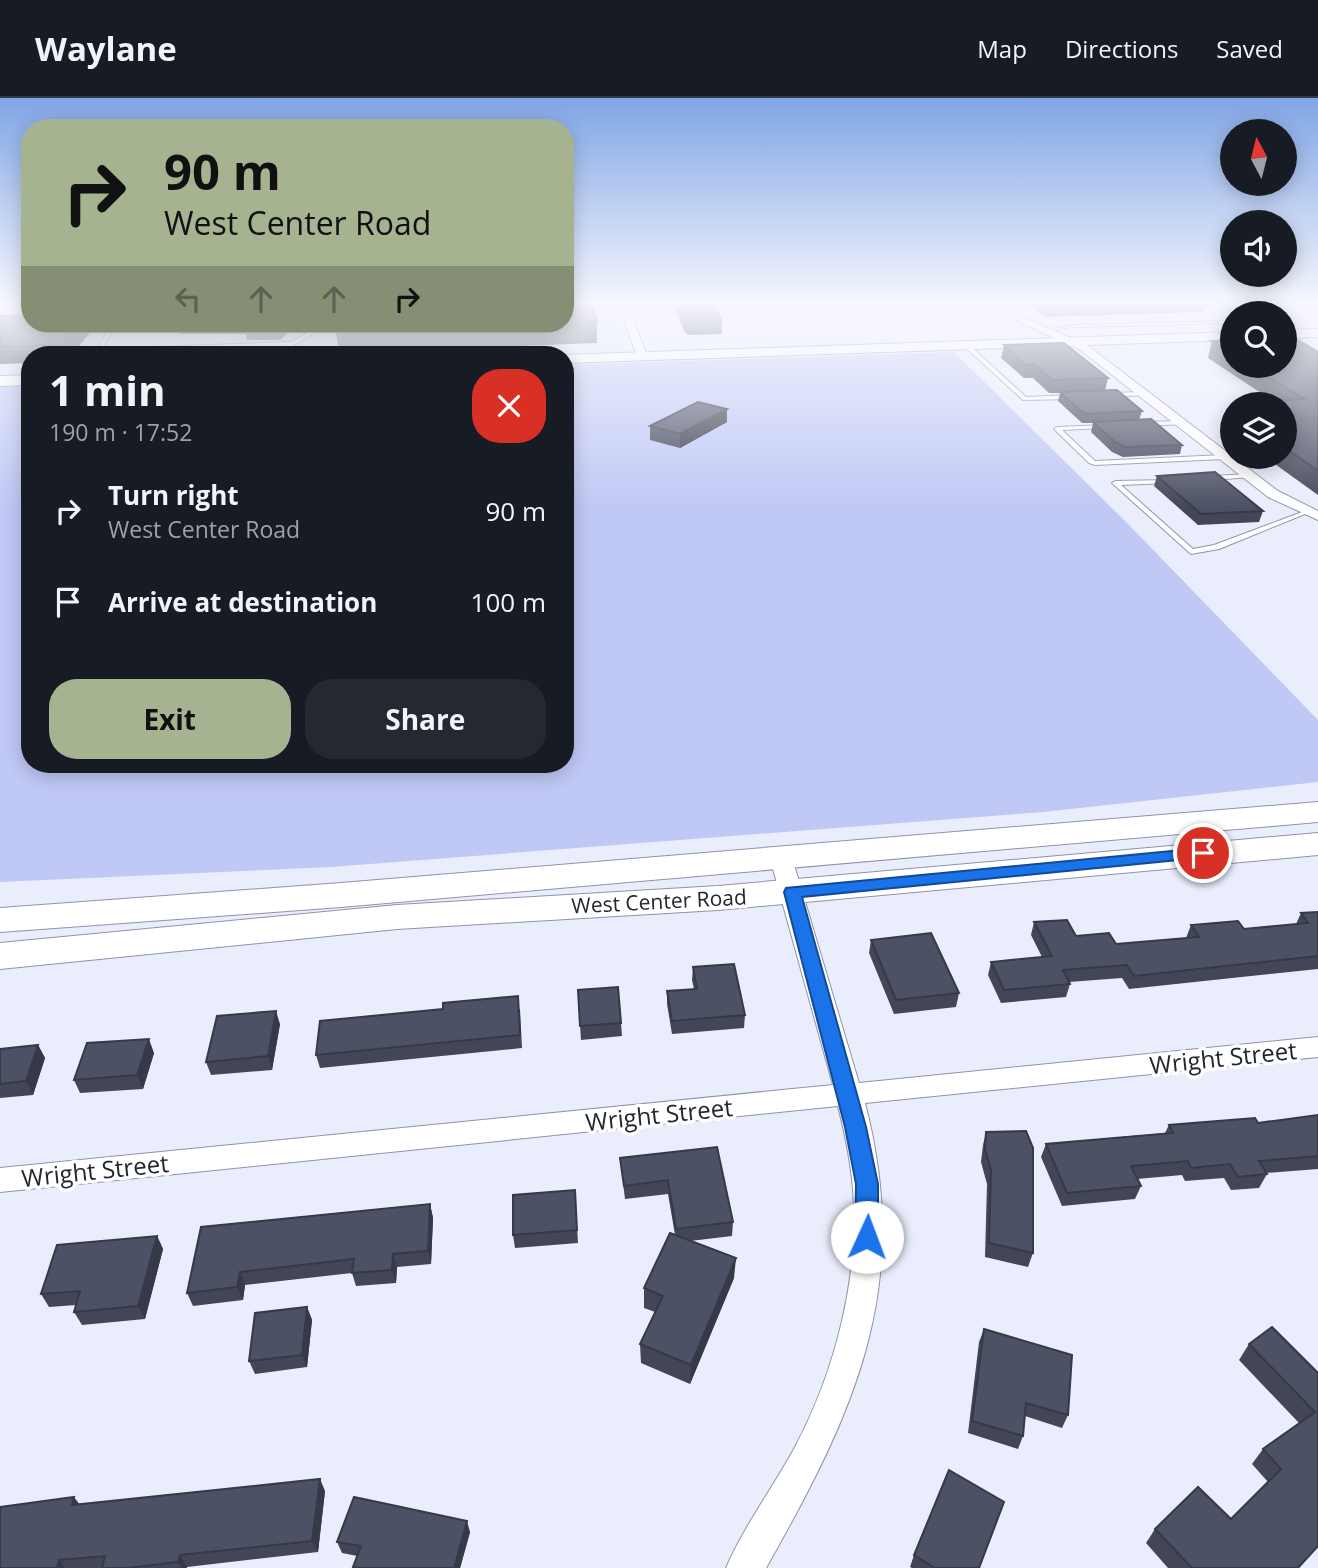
<!DOCTYPE html>
<html lang="en">
<head>
<meta charset="utf-8">
<style>
  :root { --surface:#171b24; --page:#242831; --text:#f1f3f6; --muted:#9ea1a6; --line:#363941; --accent:#a5b391 }
  body { margin:0; font-family:"Open Sans",sans-serif; background:var(--page); color:var(--text); height:100vh; display:flex; flex-direction:column; font-size:26px; white-space:nowrap }
  * { box-sizing:border-box; margin:0 }
  p { font-size:23px; color:var(--muted) }
  .icon { flex:none; width:38px; height:38px; fill:none; stroke:currentColor; stroke-width:2; stroke-linecap:round; stroke-linejoin:round }
  .map { position:relative; flex:1; overflow:hidden }
  .details { position:absolute; left:21px; top:248px; width:553px; height:427px; display:flex; flex-direction:column; background:var(--surface); border-radius:28px; box-shadow:0 4px 18px #0003 }
  .details>* { flex:none }
  .banner { position:absolute; left:21px; top:21px; width:553px; height:214px; border-radius:28px; box-shadow:0 4px 18px #0003; background:#a5b391; color:#111; overflow:hidden }
  .needle { width:46px; rotate:353deg }
  .buttons { position:absolute; left:1220px; top:21px; display:grid; gap:14px }
  .buttons a { display:grid; place-items:center; width:77px; height:77px; border-radius:50%; background:var(--surface); box-shadow:0 4px 18px #0003; font-size:35px }
  .pin { position:absolute; display:grid; place-items:center; width:60px; height:60px; color:#fff; margin:-30px; border:4px solid #fff; border-radius:50%; box-shadow:0 2px 7px #0007 }
  .me { position:absolute; width:77px; margin:-38px; rotate:2deg; stroke-linejoin:round; filter:drop-shadow(0 0 5px #0008) }
  .turn { display:flex; align-items:center; gap:24px; height:147px; padding:0 28px; font-size:32px }
  .turn .icon { width:91px; height:91px; stroke-width:2.5 }
  .turn b { display:block; font-size:49px; line-height:60px }
  .lanes { display:flex; align-items:center; height:66px; padding:0 28px; background:#0003; justify-content:center; gap:35px; direction:ltr }
  .lanes .off { opacity:.35 }
  .round { display:grid; place-items:center; flex:none; width:74px; height:74px; border-radius:28px; background:var(--page) }
  .summary { display:flex; align-items:center; justify-content:space-between; height:119px; padding:0 28px }
  h1 { font-size:42px; font-weight:700; line-height:52px }
  .primary-button { display:flex; gap:14px; margin-top:auto; padding:14px 28px }
  .primary-button a { flex:1; height:80px; border-radius:28px; background:var(--accent); color:#111; font-size:28px; font-weight:700; line-height:80px; text-align:center }
  .primary-button a+a { background:var(--page); color:var(--text) }
  ul { padding:0; list-style:none }
  li { display:flex; align-items:center; gap:21px; height:91px; padding:0 28px }
  li div { flex:1 }
  li b { display:block; font-size:26px }
  li em { font-style:normal }
  header { display:flex; align-items:center; gap:42px; box-sizing:border-box; height:98px; padding:0 35px; background:var(--surface); border-bottom:2px solid var(--line) }
  header strong { font-size:33px }
  nav { display:flex; gap:38px; margin-inline-start:auto; font-size:24px }
  .map>svg:first-child { display:block }
  .built { fill:#dee2fc }
  .green { fill:#c0c8f5 }
  .lines { fill:none; stroke-linecap:round; stroke-linejoin:round }
  .lane-casing { stroke:#8f93aa; stroke-width:2 }
  .street-casing { stroke:#8f93aa; stroke-width:2 }
  .secondary-casing { stroke:#8f93aa; stroke-width:2 }
  .primary-casing { stroke:#8f93aa; stroke-width:2 }
  .lane { fill:#fff; fill-rule:evenodd }
  .street { fill:#fff; fill-rule:evenodd }
  .secondary { fill:#fff; fill-rule:evenodd }
  .primary { fill:#fff; fill-rule:evenodd }
  .wall { fill:#424657 }
  .shaded-wall { fill:#363947 }
  .building { fill:#4d5165; stroke:#363947; stroke-width:2 }
  .route { fill:#1a73e8; stroke:#114b97; stroke-width:2 }
  .labels { text-anchor:middle; dominant-baseline:central; stroke-width:7; stroke-linejoin:round; paint-order:stroke }
  .street-label { font-size:21px; fill:#252730; stroke:#fff }
  .near-street-label { font-size:24px; fill:#252730; stroke:#fff }
</style>
</head>
<body>
<header>
<strong>Waylane</strong>
<nav><a>Map</a><a>Directions</a><a>Saved</a></nav>
</header>
<div class="map">
<svg width="1318" height="1470" viewBox="0 0 1318 1470">
  <rect width="100%" height="100%" fill="#eaedfc"/>
  <polygon class="built" points="0,204 30,204 30,226 565,226 565,204 609,204 625,252 498,257 30,257 30,275 0,276"/>
  <polygon class="green" points="954,254 1127,425 1318,622 1318,684 1043,714 331,769 0,784 0,289 30,288 30,667 565,667 565,267"/>
  <g class="lines">
    <defs>
      <g id="lane">
        <polygon points="1237,204 1242,204 1253,215 1248,215"/>
        <polygon points="625,206 623,208 565,210 565,208"/>
        <polygon points="1232,223 1232,225 1074,229 1048,233 1046,232 1074,227"/>
        <polygon points="112,226 116,226 102,251 291,244 324,226 329,226 294,247 287,257 282,257 288,248 100,255 95,256"/>
        <polygon points="964,246 968,246 1026,299 1072,297 1075,299 1072,301 1023,302 964,248"/>
        <polygon points="1143,294 1145,295 1145,297 1109,299 1106,297 1109,295"/>
        <polygon points="1181,323 1184,325 1183,326 1145,328 1142,326 1145,324"/>
        <polygon points="1106,327 1106,329 1104,330 1062,332 1095,363 1224,357 1227,359 1224,361 1095,367 1089,365 1054,331 1057,329"/>
        <polygon points="1250,376 1252,377 1252,379 1211,382 1208,380 1211,378"/>
        <polygon points="1169,382 1169,384 1167,385 1121,387 1193,451 1214,447 1305,413 1310,414 1219,451 1191,456 1112,385 1115,383"/>
      </g>
      <g id="street">
        <polygon points="617,204 697,204 693,207 629,210 647,258 642,261 637,258"/>
        <polygon points="992,204 1003,204 1025,220 1087,247 1278,393 1318,413 1318,422 1268,399 1079,251 1019,224"/>
        <path d="M781 753 789 755 792 760 859 985 1318 939V959L865 1005C913 1189 855 1313 766 1470H726C744 1428 773 1390 795 1349 835 1274 860 1178 853 1092 851 1064 845 1036 838 1008L0 1094V1070L833 987 770 760 773 755Z"/>
      </g>
      <g id="secondary">
        <polygon points="1318,231 1318,239 1284,240 1284,232"/>
        <polygon points="1232,234 1232,242 565,265 565,257 562,257"/>
        <polygon points="30,277 30,287 0,288 0,278"/>
      </g>
      <g id="primary">
        <polygon points="1297,204 1318,206 1318,217"/>
        <polygon points="1318,704 1318,724 341,809 0,834 0,810 341,785"/>
        <polygon points="1318,735 1318,757 718,812 397,831 0,871 0,845 397,807 718,788"/>
      </g>
    </defs>
    <use href="#lane" class="lane-casing"/>
    <use href="#street" class="street-casing"/>
    <use href="#secondary" class="secondary-casing"/>
    <use href="#primary" class="primary-casing"/>
    <use href="#lane" class="lane"/>
    <use href="#street" class="street"/>
    <use href="#secondary" class="secondary"/>
    <use href="#primary" class="primary"/>
  </g>
  <g class="wall">
    <polygon points="676,204 722,223 722,236 692,237 686,236 676,215"/>
    <polygon points="1026,204 1206,204 1203,214 1044,219"/>
    <polygon points="0,218 93,231 71,257 30,257 30,265 0,266"/>
    <polygon points="597,224 597,245 339,255 336,234"/>
    <polygon points="165,226 297,226 280,242 247,242 246,236 179,236"/>
    <polygon points="1232,242 1232,268 1284,268 1318,254 1318,397 1265,359 1284,359 1284,306 1267,306 1268,303 1273,303 1208,260 1212,243"/>
    <polygon points="1004,247 1108,280 1105,293 1142,313 1139,322 1182,347 1180,356 1123,359 1112,354 1091,334 1093,325 1082,325 1058,303 1060,295 1049,295 1033,280 1024,280 1001,260"/>
    <polygon points="727,324 680,350 650,342 650,328"/>
    <polygon points="1157,378 1263,413 1259,424 1198,427 1154,388"/>
    <polygon points="1318,814 1318,871 1129,891 1122,880 1069,884 1070,886 1066,899 1001,905 988,877 991,864 1042,859 1031,837 1034,824 1076,838 1116,846 1186,840 1191,827 1244,831 1296,826 1301,815"/>
    <polygon points="871,842 959,895 956,909 894,916 869,855"/>
    <polygon points="693,869 745,917 744,930 672,936 667,906 667,893 694,891 692,882"/>
    <polygon points="578,892 621,925 622,938 581,942"/>
    <polygon points="520,911 522,950 320,970 316,957"/>
    <polygon points="280,926 272,972 211,977 206,964"/>
    <polygon points="38,947 45,960 33,997 0,1000 0,951"/>
    <polygon points="154,955 143,991 80,995 74,982"/>
    <polygon points="1318,1017 1318,1071 1266,1075 1267,1076 1259,1090 1231,1092 1224,1080 1185,1083 1182,1077 1137,1081 1141,1088 1135,1101 1062,1108 1041,1059 1046,1046 1165,1035 1169,1027 1258,1025"/>
    <polygon points="986,1034 1033,1155 1028,1169 985,1159 987,1086 981,1064 983,1047"/>
    <polygon points="717,1049 733,1124 732,1138 690,1143 734,1180 690,1286 641,1265 640,1246 655,1214 644,1210 644,1190 675,1137 668,1096 625,1101 620,1060"/>
    <polygon points="575,1092 578,1145 515,1150 513,1137"/>
    <polygon points="430,1106 433,1120 431,1166 397,1169 396,1185 356,1188 352,1175 245,1187 243,1202 193,1208 187,1195 201,1129"/>
    <polygon points="157,1138 163,1151 145,1221 82,1227 74,1214 76,1207 49,1209 41,1196"/>
    <polygon points="307,1209 312,1222 307,1269 255,1276 249,1263"/>
    <polygon points="984,1231 1068,1317 1062,1330 1025,1318 1023,1338 1018,1351 968,1335 979,1244"/>
    <polygon points="1249,1246 1318,1275 1299,1470 1168,1470 1146,1445 1155,1431 1231,1421 1268,1384 1252,1366 1263,1351 1299,1325 1239,1262"/>
    <polygon points="325,1393 318,1454 187,1469 187,1470 0,1470 79,1407"/>
    <polygon points="470,1434 460,1470 354,1470 357,1458 342,1455 337,1444"/>
    <polygon points="914,1457 979,1470 912,1470 910,1469"/>
  </g>
  <g class="shaded-wall">
    <polygon points="79,226 91,226 93,231 71,257 64,257 61,247"/>
    <polygon points="276,226 297,226 280,242"/>
    <polygon points="727,311 727,324 680,350 680,336"/>
    <polygon points="276,913 280,926 272,972 268,958"/>
    <polygon points="149,941 154,955 143,991 137,977"/>
    <polygon points="38,947 45,960 33,997 26,983"/>
    <polygon points="430,1106 433,1120 431,1166 428,1153"/>
    <polygon points="157,1138 163,1151 145,1221 138,1208"/>
    <polygon points="393,1156 397,1169 396,1185 392,1172"/>
    <polygon points="736,1160 734,1180 690,1286 691,1267"/>
    <polygon points="240,1174 245,1187 243,1202 237,1189"/>
    <polygon points="307,1209 312,1222 307,1269 302,1257"/>
    <polygon points="320,1381 325,1393 318,1454 312,1443"/>
    <polygon points="74,1399 83,1411 72,1407"/>
    <polygon points="467,1423 470,1434 460,1470 454,1470"/>
    <polygon points="180,1457 187,1469 187,1470 182,1470 178,1464"/>
    <polygon points="59,1462 65,1470 57,1470"/>
  </g>
  <g class="building">
    <polygon points="565,204 591,204 597,224 565,225"/>
    <polygon points="677,204 711,204 722,223 692,224 686,223"/>
    <polygon points="30,217 30,226 79,226 61,247 0,249 0,218"/>
    <polygon points="338,226 553,226 336,234"/>
    <polygon points="1284,240 1294,240 1318,254 1318,373 1284,349 1284,315 1286,315 1284,314 1284,306 1272,306 1268,303 1304,301 1251,268 1284,268"/>
    <polygon points="1232,242 1232,255 1212,243"/>
    <polygon points="1064,245 1108,280 1052,282 1035,267 1026,267 1004,247"/>
    <polygon points="1117,292 1142,313 1084,316 1060,294"/>
    <polygon points="698,304 727,311 680,336 650,328"/>
    <polygon points="1151,321 1182,347 1125,349 1115,344 1093,324"/>
    <polygon points="1215,374 1263,413 1201,416 1157,378"/>
    <polygon points="1318,814 1318,858 1134,878 1127,867 1063,872 1070,886 1004,892 991,864 1052,858 1034,824 1067,822 1076,838 1109,835 1116,846 1199,839 1191,827 1238,823 1244,831 1308,825 1301,815"/>
    <polygon points="931,835 959,895 896,902 871,842"/>
    <polygon points="734,866 745,917 672,923 667,893 697,891 693,869"/>
    <polygon points="618,889 621,925 580,928 578,892"/>
    <polygon points="518,898 520,937 316,957 320,923 443,911 443,905"/>
    <polygon points="276,913 268,958 206,964 217,918"/>
    <polygon points="149,941 137,977 74,982 87,945"/>
    <polygon points="38,947 26,983 0,986 0,951"/>
    <polygon points="1318,1017 1318,1058 1259,1063 1267,1076 1238,1079 1230,1066 1191,1070 1188,1063 1131,1068 1141,1088 1067,1095 1046,1046 1173,1035 1169,1027 1255,1020 1258,1025"/>
    <polygon points="1026,1033 1033,1050 1033,1155 989,1145 991,1072 985,1051 986,1034"/>
    <polygon points="717,1049 733,1124 676,1131 668,1082 624,1088 620,1060"/>
    <polygon points="575,1092 577,1132 513,1137 513,1097"/>
    <polygon points="430,1106 428,1153 393,1156 392,1172 352,1175 354,1161 240,1174 237,1189 187,1195 201,1129"/>
    <polygon points="670,1135 736,1160 691,1267 640,1246 663,1198 644,1190"/>
    <polygon points="157,1138 138,1208 74,1214 80,1193 41,1196 57,1147"/>
    <polygon points="307,1209 302,1257 249,1263 255,1215"/>
    <polygon points="1272,1229 1318,1275 1318,1448 1298,1470 1192,1470 1155,1431 1198,1389 1231,1421 1281,1371 1263,1351 1315,1314 1249,1246"/>
    <polygon points="984,1231 1072,1257 1068,1317 1026,1305 1023,1338 972,1323"/>
    <polygon points="949,1372 1004,1404 979,1470 935,1470 914,1457"/>
    <polygon points="320,1381 312,1443 180,1457 178,1464 127,1470 102,1470 105,1458 59,1462 57,1470 0,1470 0,1409 74,1399 72,1407"/>
    <polygon points="354,1399 467,1423 454,1470 359,1470 353,1469 361,1448 337,1444"/>
  </g>
  <linearGradient id="sky" x2="0" y2="1"><stop stop-color="#80a5e5"/><stop offset="0.5" stop-color="#f6f7fe"/><stop offset="1" stop-color="#f6f7fe" stop-opacity="0"/></linearGradient>
  <rect width="1318" height="410" fill="url(#sky)"/>
  <polygon class="route" points="1203,750 1209,752 1212,755 1209,759 802,799 866,1029 878,1086 878,1139 875,1146 867,1149 859,1146 855,1139 856,1086 845,1029 784,794 786,790"/>
  <g class="labels">
    <g class="street-label">
      <text transform="translate(659 803) rotate(-3)">West Center Road</text>
    </g>
    <g class="near-street-label">
      <text transform="translate(1223 959) rotate(-6)">Wright Street</text>
      <text transform="translate(659 1016) rotate(-6)">Wright Street</text>
      <text transform="translate(95 1072) rotate(-6)">Wright Street</text>
    </g>
  </g>
</svg>
<div class="buttons">
<a><svg class="needle" viewBox="-14 -14 28 28"><path d="M0-13l5 13h-10z" fill="#e53935"/><path d="M0 13l5-13h-10z" fill="#9ea1a6"/></svg></a>
<a><svg class="icon" aria-label="sound" viewBox="0 0 24 24"><path d="M4 9h4l5-4v14l-5-4H4zM17 9q2 3 0 6"/></svg></a>
<a><svg class="icon" aria-label="search" viewBox="0 0 24 24"><circle cx="10" cy="10" r="6"/><path d="M15 15l6 6"/></svg></a>
<a><svg class="icon" aria-label="layers" viewBox="0 0 24 24"><path d="M12 4l9 5-9 5-9-5zM3 14l9 5 9-5"/></svg></a>
</div>
<div class="pin" style="left:1203px;top:755px;background:#d93025"><svg class="icon" aria-label="arrive" viewBox="0 0 24 24"><path d="M6 21V4h12l-3 4 3 4H6"/></svg></div>
<svg class="me" style="left:867px;top:1139px" viewBox="-20 -20 40 40"><circle r="19" fill="#fff"/><path d="M0-13L10 11 0 6-10 11z" fill="#1a73e8"/></svg>
<div class="banner">
<div class="turn"><svg class="icon" aria-label="right" viewBox="0 0 24 24"><path d="M7 20v-9h11M14 6l5 5-5 5"/></svg><div><b>90 m</b>West Center Road</div></div>
<div class="lanes"><svg class="icon off" aria-label="left" viewBox="0 0 24 24"><path d="M17 20v-9H6M10 6l-5 5 5 5"/></svg><svg class="icon off" aria-label="ahead" viewBox="0 0 24 24"><path d="M12 20V5M6 11l6-6 6 6"/></svg><svg class="icon off" aria-label="ahead" viewBox="0 0 24 24"><path d="M12 20V5M6 11l6-6 6 6"/></svg><svg class="icon" aria-label="right" viewBox="0 0 24 24"><path d="M7 20v-9h11M14 6l5 5-5 5"/></svg></div>
</div>
<section class="details">
<div class="summary"><div><h1>1 min</h1><p>190 m · 17:52</p></div><a class="round" style="background:#d93025;color:#fff"><svg class="icon" aria-label="close" viewBox="0 0 24 24"><path d="M6 6l12 12M18 6L6 18"/></svg></a></div>
<ul>
<li><svg class="icon" aria-label="right" viewBox="0 0 24 24"><path d="M7 20v-9h11M14 6l5 5-5 5"/></svg><div><b>Turn right</b><p>West Center Road</p></div><em>90 m</em></li>
<li><svg class="icon" aria-label="arrive" viewBox="0 0 24 24"><path d="M6 21V4h12l-3 4 3 4H6"/></svg><div><b>Arrive at destination</b></div><em>100 m</em></li>
</ul>
<div class="primary-button"><a>Exit</a><a>Share</a></div>
</section>
</div>
</body>
</html>
